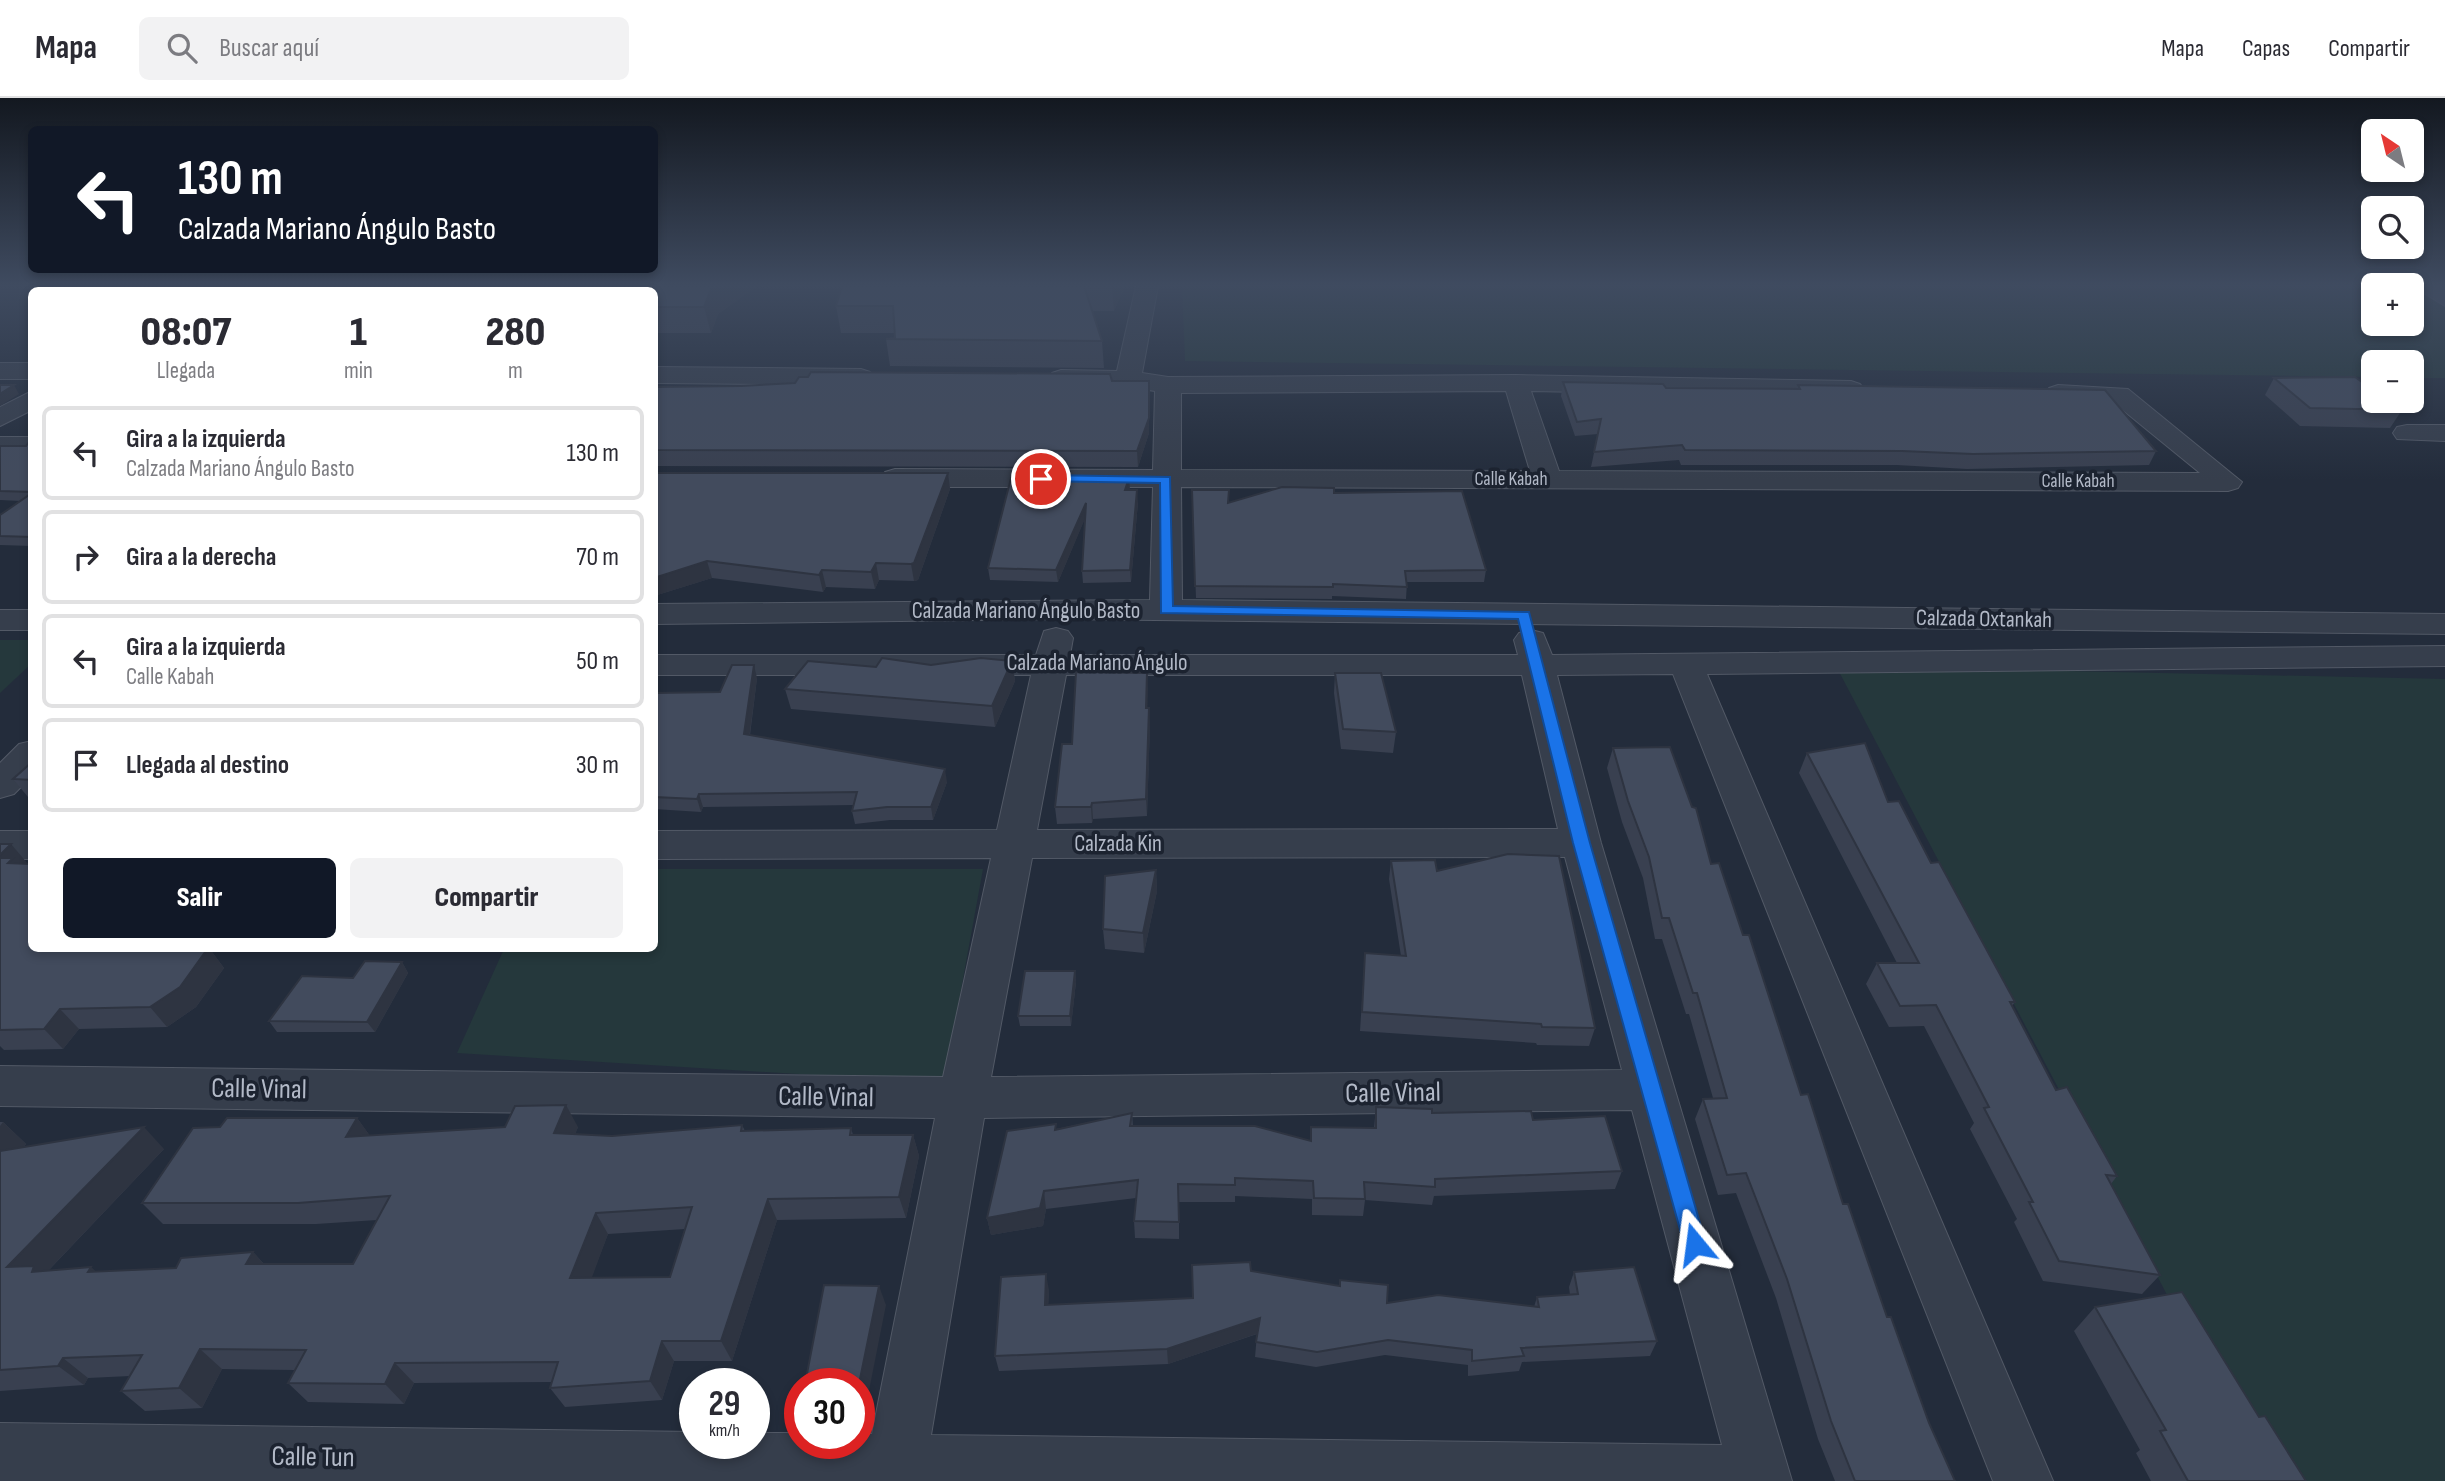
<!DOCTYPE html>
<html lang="es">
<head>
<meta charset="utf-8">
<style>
  :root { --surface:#fff; --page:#f2f2f3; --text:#2b2b33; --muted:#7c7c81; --line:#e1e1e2; --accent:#111827 }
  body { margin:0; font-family:"Sofia Sans Condensed",sans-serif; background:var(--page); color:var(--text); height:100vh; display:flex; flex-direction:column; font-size:26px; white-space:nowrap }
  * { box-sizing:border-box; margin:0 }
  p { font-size:23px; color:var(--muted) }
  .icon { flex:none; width:38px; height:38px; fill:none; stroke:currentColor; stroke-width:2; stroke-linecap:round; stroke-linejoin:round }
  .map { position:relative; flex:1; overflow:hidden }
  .details { position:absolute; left:28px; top:189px; width:630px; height:665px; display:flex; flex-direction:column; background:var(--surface); border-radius:10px; box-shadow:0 4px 10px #0003 }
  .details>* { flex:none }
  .banner { position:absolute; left:28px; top:28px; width:630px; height:147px; border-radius:10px; box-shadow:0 4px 10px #0003; background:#111827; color:#fff; overflow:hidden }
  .needle { width:46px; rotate:325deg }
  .tools { position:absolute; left:2361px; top:21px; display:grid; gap:14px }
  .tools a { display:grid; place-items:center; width:63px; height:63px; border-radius:10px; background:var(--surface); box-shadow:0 4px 10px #0003; font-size:35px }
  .speed { position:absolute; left:679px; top:1270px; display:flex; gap:14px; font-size:35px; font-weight:700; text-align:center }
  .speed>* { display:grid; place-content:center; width:91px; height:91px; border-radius:50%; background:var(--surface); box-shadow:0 4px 10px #0003; line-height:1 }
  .speed small { font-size:18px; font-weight:400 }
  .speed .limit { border:10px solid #d22; background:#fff; color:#111 }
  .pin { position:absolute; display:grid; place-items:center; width:60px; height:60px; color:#fff; margin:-30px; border:4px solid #fff; border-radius:50%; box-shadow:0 2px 7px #0007 }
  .me { position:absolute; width:77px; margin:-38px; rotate:344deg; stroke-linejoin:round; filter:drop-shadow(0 0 5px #0008) }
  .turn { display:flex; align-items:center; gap:24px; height:147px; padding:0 35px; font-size:32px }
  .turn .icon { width:91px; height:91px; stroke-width:2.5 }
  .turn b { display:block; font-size:49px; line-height:60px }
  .eta { display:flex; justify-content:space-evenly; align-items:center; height:119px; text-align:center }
  .eta b { font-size:42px; font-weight:800; line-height:49px }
  .button { display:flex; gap:14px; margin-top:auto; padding:14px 35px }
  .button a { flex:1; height:80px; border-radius:10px; background:var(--accent); color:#fff; font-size:28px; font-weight:800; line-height:80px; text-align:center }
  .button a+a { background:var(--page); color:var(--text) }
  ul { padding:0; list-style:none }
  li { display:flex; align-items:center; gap:21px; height:94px; margin:0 14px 10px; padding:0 21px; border:4px solid var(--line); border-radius:10px }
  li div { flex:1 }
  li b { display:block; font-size:26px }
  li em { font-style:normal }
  header { display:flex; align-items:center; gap:42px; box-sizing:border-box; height:98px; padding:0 35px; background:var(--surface); border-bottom:2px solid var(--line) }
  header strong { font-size:33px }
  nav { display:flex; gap:38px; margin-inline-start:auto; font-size:24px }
  .search { width:490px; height:63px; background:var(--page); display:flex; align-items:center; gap:18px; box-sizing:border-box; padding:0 24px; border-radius:10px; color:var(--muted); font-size:26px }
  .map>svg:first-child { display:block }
  .green { fill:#25383c }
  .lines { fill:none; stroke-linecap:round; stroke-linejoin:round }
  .minor-casing { stroke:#525966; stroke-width:2 }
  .secondary-casing { stroke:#525966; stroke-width:2 }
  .minor { fill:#363e4c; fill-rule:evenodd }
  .secondary { fill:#454c5f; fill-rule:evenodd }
  .wall { fill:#394050; fill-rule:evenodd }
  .shaded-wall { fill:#2e3441 }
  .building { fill:#424b5d; stroke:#2e3441; stroke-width:2; fill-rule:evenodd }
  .route { fill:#1a73e8; stroke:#114b97; stroke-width:2 }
  .labels { text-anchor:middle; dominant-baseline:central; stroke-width:7; stroke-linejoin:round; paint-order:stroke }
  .far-street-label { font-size:19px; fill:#b2b9c7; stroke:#1c2330 }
  .street-label { font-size:23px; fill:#b2b9c7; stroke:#1c2330 }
  .near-street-label { font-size:28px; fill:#b2b9c7; stroke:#1c2330 }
</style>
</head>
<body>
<header>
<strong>Mapa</strong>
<div class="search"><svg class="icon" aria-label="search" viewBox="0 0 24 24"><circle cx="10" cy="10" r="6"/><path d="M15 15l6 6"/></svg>Buscar aquí</div>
<nav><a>Mapa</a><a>Capas</a><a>Compartir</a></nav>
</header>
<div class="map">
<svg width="2445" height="1383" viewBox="0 0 2445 1383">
  <rect width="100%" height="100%" fill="#232c3b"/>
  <g class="green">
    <polygon points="1182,188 2373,188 2373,226 2412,226 2412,188 2445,188 2445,280 2412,280 2412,264 2373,264 2373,279 1185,263"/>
    <polygon points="0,542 32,542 31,566 0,595"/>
    <polygon points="1836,568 2445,581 2445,1383 2265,1383"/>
    <polygon points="655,771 983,771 944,985 457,955 504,851 654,850"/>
  </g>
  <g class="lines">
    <defs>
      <g id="minor">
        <polygon points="132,188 159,188 156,192 130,192"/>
        <polygon points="185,188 212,188 209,192 183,192"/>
        <polygon points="497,188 521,188 518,192 495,192"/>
        <path d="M1136 188H1158L1142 275 1168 279 1516 277 1851 283 1860 286 1864 291 1860 296 1851 299 1531 293 1559 373 2200 375 2113 304 2049 300 2045 295 2049 290 2058 287 2128 291 2242 384 2238 390 2228 393 1181 389 1182 502 2445 516V536L1062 521 654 526V506L1150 502 1153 389H895L885 386 881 380 885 374 895 371 1153 372 1155 293 1128 289 1061 288 1052 285 1048 280 1052 275 1061 272 1117 273ZM1506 293 1530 373 1181 372V295Z"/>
        <rect x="0" y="265" width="32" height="16"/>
        <polygon points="654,269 861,271 870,274 874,279 870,284 861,287 654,285"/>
        <polygon points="32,293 32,312 0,328 0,309"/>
        <polygon points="2407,327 2445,327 2445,343 2397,341 2393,335 2397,329"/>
        <rect x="0" y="339" width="32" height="16"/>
        <rect x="0" y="512" width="32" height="20"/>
        <path d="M1056 530 1068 533 1073 540 1070 557H1518L1514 542 1519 535 1531 532 1543 535 1552 557 2445 548V568L1707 576 2053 1383H1993L1673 576 1557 577 1601 745 1792 1383H0V1325L695 1334V1346H754V1335H800V1346H859V1336H872L935 1020 0 1008V968L943 979 991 760 654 761V733L997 732 1031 577H654V557H1036L1044 533ZM1066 577H1522L1558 731 1037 732ZM1565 759 1622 972 991 979 1032 760ZM1632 1012 1722 1347 931 1337 984 1020Z"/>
        <polygon points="32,643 32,678 14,696 0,700 0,665 19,646"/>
        <rect x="0" y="733" width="32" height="28"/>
      </g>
      <polygon id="secondary" points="2412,188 2439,188 2445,191 2445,208"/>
    </defs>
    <use href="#minor" class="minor-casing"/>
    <use href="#secondary" class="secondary-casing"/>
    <use href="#minor" class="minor"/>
    <use href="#secondary" class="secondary"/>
  </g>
  <g class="wall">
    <polygon points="278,188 436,188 432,192 280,192"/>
    <polygon points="585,188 757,188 718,216 711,235 654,235 654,192"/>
    <polygon points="842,188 1125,188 1114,213 1092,213 1102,243 1104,270 890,268 886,241 895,240 894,235 841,235 836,208"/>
    <polygon points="2274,280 2402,312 2390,330 2300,328 2265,297"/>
    <polygon points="1112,283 1149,298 1149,335 1138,369 654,368 654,289"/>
    <polygon points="1563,284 1666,290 1797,291 1798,287 2156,353 2149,367 1967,371 1897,367 1681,367 1679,362 1591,369 1598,336 1575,338 1561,298"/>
    <polygon points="32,344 32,448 0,447 0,417 21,403 0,402 0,348 26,348"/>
    <polygon points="654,374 948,375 950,391 918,482 914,483 879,482 875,491 826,489 823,494 712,480 654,498"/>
    <polygon points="1130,392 1138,404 1131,484 1083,485 1082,473 1085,420 1058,484 990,482 988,470"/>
    <polygon points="1192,392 1229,405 1334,395 1486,472 1484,484 1407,484 1406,501 1332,498 1332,501 1196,500"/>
    <polygon points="1012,563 1015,583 995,629 791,611 785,591 876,569"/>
    <polygon points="1147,575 1147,610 1150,626 1147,718 1093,721 1092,725 1057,726 1055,709 1072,646"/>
    <polygon points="1335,575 1396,634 1393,655 1341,651 1334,595"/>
    <polygon points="757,580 750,637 947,684 933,722 890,722 855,726 852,713 854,707 703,709 701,714 654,711 654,595 720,594"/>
    <polygon points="1613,650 1711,766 1743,837 1801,997 1887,1219 1929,1325 1955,1383 1835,1383 1818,1341 1776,1200 1736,1095 1718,1097 1695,1021 1703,1001 1713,1000 1689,916 1686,916 1662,841 1655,841 1643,780 1622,724 1607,670"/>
    <polygon points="1807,655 1888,704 1931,765 2015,904 2012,908 2056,992 2117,1078 2111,1086 2160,1177 2142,1196 2043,1183 2014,1124 2017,1121 1970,1031 1974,1025 1924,928 1889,929 1866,886 1877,865 1897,865 1799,675"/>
    <polygon points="32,664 32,699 28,699 13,681"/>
    <polygon points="0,746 11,746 27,766 32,850 209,850 224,870 196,909 167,929 79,931 63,951 4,952 0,948"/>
    <polygon points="1391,763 1437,773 1595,930 1589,948 1537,947 1536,945 1360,933 1365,855 1401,858 1389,781"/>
    <polygon points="1156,772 1157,793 1144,855 1105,851 1103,831"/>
    <polygon points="402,864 408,875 375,934 277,934 269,923"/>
    <polygon points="1075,873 1076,884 1071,928 1020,928 1018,918"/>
    <polygon points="1376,1009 1432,1015 1533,1022 1622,1073 1615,1091 1434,1098 1432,1107 1365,1102 1363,1118 1312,1117 1312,1101 1235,1098 1235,1104 1179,1104 1179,1141 1135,1140 1134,1123 1136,1100 1046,1111 1043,1128 991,1137 987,1120 1056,1026 1056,1031 1132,1015 1133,1028 1310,1043 1311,1029 1374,1030"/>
    <path d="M357 1020 370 1038 578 1029 575 1036 612 1038 742 1027 745 1033 851 1030 853 1037H913L919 1058 906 1120 777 1122 732 1263H674L662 1302 565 1309 550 1290 552 1284 414 1285 404 1306 308 1304 288 1285 295 1272 222 1271 202 1310 145 1313 121 1293 130 1278 88 1280 84 1287 0 1293V1024H3L26 1046 24 1049 164 1051 48 1173 97 1174 176 1170 253 1154 264 1166H353L377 1122 316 1126H163L142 1105 220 1029ZM685 1131 670 1179 591 1180 608 1136Z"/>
    <polygon points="1251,1173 1387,1205 1534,1209 1537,1199 1570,1197 1569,1189 1574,1174 1657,1243 1650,1258 1522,1264 1519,1273 1468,1278 1468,1267 1385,1257 1316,1269 1255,1259 1257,1236 1168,1266 999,1273 995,1258 1049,1192 1048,1207 1193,1200"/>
    <polygon points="2095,1209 2259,1319 2306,1383 2151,1383 2136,1355 2140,1352 2074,1233"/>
  </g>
  <g class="shaded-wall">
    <polygon points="414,188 436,188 432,192 409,192"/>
    <polygon points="715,188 757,188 718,216 711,235 704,209 711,191"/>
    <polygon points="1112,188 1125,188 1114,213"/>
    <polygon points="1149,283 1149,335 1138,369 1137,353"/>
    <polygon points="14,287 19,296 0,308 0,296"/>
    <polygon points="948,375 950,391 918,482 914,483 911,466"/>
    <polygon points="1129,380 1130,392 1126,404 1125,392"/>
    <polygon points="1137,392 1138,404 1131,484 1130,472"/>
    <polygon points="1086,405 1087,416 1058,484 1056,472"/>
    <polygon points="707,463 712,480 654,498 654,480"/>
    <polygon points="876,465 879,482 875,491 871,474"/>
    <polygon points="822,472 826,489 823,494 819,477"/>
    <polygon points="1012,563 1015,583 995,629 992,608"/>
    <polygon points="754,567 757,580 748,649 744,636"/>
    <polygon points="1147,575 1148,591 1147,626 1146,610"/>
    <polygon points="1149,610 1150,626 1147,718 1146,701"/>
    <polygon points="945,671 947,684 933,722 931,709"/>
    <polygon points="699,696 703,709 701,714 697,701"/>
    <polygon points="1092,705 1093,721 1092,725 1091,709"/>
    <polygon points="11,746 28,766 18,776 0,763 0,757"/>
    <polygon points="1156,772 1157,793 1144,855 1143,835"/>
    <polygon points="208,850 209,850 224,870 196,909 167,929 150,909"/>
    <polygon points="402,864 408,875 375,934 367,924"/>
    <polygon points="1075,873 1076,884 1071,928 1070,918"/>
    <polygon points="60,911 79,931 63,951 44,931"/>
    <polygon points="566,1007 578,1029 567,1057 554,1035"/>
    <polygon points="357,1020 373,1042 346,1039"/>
    <polygon points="3,1024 26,1046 2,1078 0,1077 0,1028"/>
    <polygon points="144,1029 164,1051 44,1177 7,1169"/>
    <polygon points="913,1037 919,1058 906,1120 899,1099"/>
    <polygon points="1044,1093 1046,1111 1043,1128 991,1137 987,1120"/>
    <polygon points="768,1101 777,1122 732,1263 721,1243"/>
    <polygon points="596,1115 608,1136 584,1201 570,1180"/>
    <polygon points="253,1154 272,1175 246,1166"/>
    <polygon points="91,1169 114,1189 88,1174"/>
    <polygon points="1046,1176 1049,1192 1048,1222 1045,1207"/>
    <polygon points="879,1188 886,1207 863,1323 859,1314 859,1286"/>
    <polygon points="1260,1220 1259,1235 1168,1266 1167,1251"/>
    <polygon points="662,1243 674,1263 662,1302 650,1283"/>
    <polygon points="200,1251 222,1271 202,1310 179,1290"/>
    <polygon points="63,1260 88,1280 84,1287 58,1268"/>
    <polygon points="395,1265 414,1285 404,1306 385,1286"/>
  </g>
  <g class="building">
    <polygon points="348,188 414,188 409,192 343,192"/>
    <polygon points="585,188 715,188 711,191 704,209 654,209 654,192 583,192"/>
    <polygon points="842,188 1084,188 1102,243 886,241 895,240 893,208 836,208"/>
    <polygon points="811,274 1110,276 1112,283 1149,283 1149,320 1137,353 654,352 654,289 741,288 795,285 799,279 808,279"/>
    <polygon points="2355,279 2373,292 2373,303 2388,303 2402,312 2310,310 2274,280"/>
    <polygon points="1563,284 1663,286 1666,290 1800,291 1798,287 2105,292 2156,353 1973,356 1902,353 1685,352 1682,347 1594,354 1601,321 1577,324"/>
    <polygon points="0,287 14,287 0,296"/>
    <polygon points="29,344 32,344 32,394 0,393 0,348 26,348"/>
    <polygon points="654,375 948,375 914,465 911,466 876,465 871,474 822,472 819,477 707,463 654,480"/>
    <polygon points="1011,380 1129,380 1125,392 1137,392 1130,472 1082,473 1086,405 1056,472 988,470"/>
    <polygon points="1282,389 1334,390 1334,395 1462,393 1486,472 1405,473 1407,489 1333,486 1333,489 1195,488 1192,392 1229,392 1228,405"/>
    <polygon points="32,395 32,439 0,438 0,417"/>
    <polygon points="882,560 931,567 981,560 1012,563 992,608 785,591 808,563 876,569"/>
    <polygon points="732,567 754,567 744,636 945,671 931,709 887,709 852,713 857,694 699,696 697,701 654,699 654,595 720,594"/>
    <polygon points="1076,574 1147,575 1146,610 1149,610 1146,701 1092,705 1091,709 1055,709 1062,646 1072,646"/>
    <polygon points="1335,575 1381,575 1396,634 1343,631"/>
    <polygon points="1865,645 1888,704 1899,703 1931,765 1939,764 2015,904 2010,904 2056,992 2067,989 2117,1078 2106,1077 2160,1177 2059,1163 2029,1104 2033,1104 1984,1010 1989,1009 1936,907 1900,908 1877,865 1919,865 1807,655"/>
    <polygon points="1670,649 1692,709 1696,710 1711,766 1719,765 1743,837 1749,837 1801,997 1808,996 1843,1106 1848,1106 1887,1219 1891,1219 1929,1325 1955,1383 1855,1383 1831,1323 1787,1181 1746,1075 1727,1077 1703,1001 1727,1000 1697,895 1693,895 1669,820 1662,820 1649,759 1628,703 1613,650"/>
    <polygon points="32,664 32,682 13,681"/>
    <polygon points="0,746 11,746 0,757"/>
    <polygon points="1508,756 1559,758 1595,930 1542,929 1541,926 1362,914 1365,855 1406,858 1391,763 1435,762 1437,773"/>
    <polygon points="0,760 13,760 8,765 32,766 32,850 208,850 180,889 150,909 60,911 44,931 0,932"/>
    <polygon points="1156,772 1143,835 1103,831 1105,778"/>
    <polygon points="365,863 402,864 367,924 269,923 302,878 353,880"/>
    <polygon points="1025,873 1075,873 1070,918 1018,918"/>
    <path d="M566 1007 554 1035 612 1038 742 1027 741 1033 851 1030 850 1037H913L899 1099 768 1101 721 1243H662L650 1283 550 1290 558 1264 395 1265 385 1286 288 1285 306 1252 200 1251 179 1290 121 1293 142 1257 63 1260 58 1268 0 1272V1053L144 1029 7 1169 34 1168 32 1174 91 1169 88 1174 176 1170 181 1160 253 1154 246 1166H353L390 1098 298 1105H142L193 1030 220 1029 227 1020H357L346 1039 505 1029 515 1008ZM692 1109 670 1179 570 1180 596 1115Z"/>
    <polygon points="1376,1009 1432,1011 1432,1015 1531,1013 1533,1022 1605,1018 1622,1073 1435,1081 1435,1089 1364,1084 1365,1101 1314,1100 1313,1083 1235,1080 1235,1087 1178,1086 1179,1124 1134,1123 1138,1082 1044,1093 1040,1110 987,1120 1007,1033 1056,1026 1055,1032 1132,1015 1130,1028 1255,1028 1311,1043 1311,1029 1376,1030"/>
    <polygon points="1250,1164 1251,1173 1340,1188 1340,1182 1388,1187 1387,1205 1438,1197 1539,1209 1537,1199 1578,1196 1574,1174 1634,1169 1657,1243 1521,1250 1524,1258 1472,1263 1472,1252 1388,1242 1317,1254 1256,1244 1260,1220 1167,1251 995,1258 1001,1179 1046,1176 1045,1207 1193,1200 1192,1167"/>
    <polygon points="824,1187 879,1188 859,1286 805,1286"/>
    <polygon points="2182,1194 2259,1319 2265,1318 2306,1383 2188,1383 2160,1333 2166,1332 2095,1209"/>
  </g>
  <linearGradient id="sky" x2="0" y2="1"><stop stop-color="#131820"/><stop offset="0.49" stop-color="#3f4b60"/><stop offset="1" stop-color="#3f4b60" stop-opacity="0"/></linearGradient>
  <rect width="2445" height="382" fill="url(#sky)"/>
  <polygon class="route" points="1041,377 1170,379 1173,508 1529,514 1590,745 1706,1146 1703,1154 1695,1157 1687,1154 1684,1146 1573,745 1518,521 1161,515 1160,385 1036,383 1036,378"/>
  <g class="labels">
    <g class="far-street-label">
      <text x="1511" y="381">Calle Kabah</text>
      <text x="2078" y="383">Calle Kabah</text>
    </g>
    <g class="street-label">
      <text x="1026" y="513">Calzada Mariano Ángulo Basto</text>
      <text transform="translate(1984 521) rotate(1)">Calzada Oxtankah</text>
      <text x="1097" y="565">Calzada Mariano Ángulo</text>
      <text x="1118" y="746">Calzada Kin</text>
    </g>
    <g class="near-street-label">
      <text transform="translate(259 991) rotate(1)">Calle Vinal</text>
      <text transform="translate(1393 995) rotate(-1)">Calle Vinal</text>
      <text transform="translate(826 999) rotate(1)">Calle Vinal</text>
      <text transform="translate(313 1359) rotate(1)">Calle Tun</text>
    </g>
  </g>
</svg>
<div class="tools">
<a><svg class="needle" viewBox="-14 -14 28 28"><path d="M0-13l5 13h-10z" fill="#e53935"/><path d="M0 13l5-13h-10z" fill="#7c7c81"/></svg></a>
<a><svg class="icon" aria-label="search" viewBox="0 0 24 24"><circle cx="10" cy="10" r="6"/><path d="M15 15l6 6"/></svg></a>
<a>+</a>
<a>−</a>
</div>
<div class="speed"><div>29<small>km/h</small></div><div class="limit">30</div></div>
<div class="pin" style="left:1041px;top:381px;background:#d93025"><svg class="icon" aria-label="arrive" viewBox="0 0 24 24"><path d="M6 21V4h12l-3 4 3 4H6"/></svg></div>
<svg class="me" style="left:1695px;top:1146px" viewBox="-20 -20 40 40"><path d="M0-17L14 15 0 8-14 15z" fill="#1a73e8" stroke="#fff" stroke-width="4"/></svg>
<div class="banner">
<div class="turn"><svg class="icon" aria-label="left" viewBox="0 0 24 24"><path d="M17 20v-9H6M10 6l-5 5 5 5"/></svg><div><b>130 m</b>Calzada Mariano Ángulo Basto</div></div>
</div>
<section class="details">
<div class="eta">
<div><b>08:07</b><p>Llegada</p></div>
<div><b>1</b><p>min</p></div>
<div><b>280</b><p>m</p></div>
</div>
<ul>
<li><svg class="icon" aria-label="left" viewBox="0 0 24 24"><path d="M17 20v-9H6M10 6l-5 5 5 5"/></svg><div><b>Gira a la izquierda</b><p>Calzada Mariano Ángulo Basto</p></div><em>130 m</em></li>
<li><svg class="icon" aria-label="right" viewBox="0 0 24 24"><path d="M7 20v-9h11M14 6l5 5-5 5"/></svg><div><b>Gira a la derecha</b></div><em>70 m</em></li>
<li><svg class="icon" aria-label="left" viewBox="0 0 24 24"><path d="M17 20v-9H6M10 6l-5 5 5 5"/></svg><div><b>Gira a la izquierda</b><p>Calle Kabah</p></div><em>50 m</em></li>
<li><svg class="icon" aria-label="arrive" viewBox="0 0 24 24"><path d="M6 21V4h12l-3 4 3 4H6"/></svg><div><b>Llegada al destino</b></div><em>30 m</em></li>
</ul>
<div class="button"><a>Salir</a><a>Compartir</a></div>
</section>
</div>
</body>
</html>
